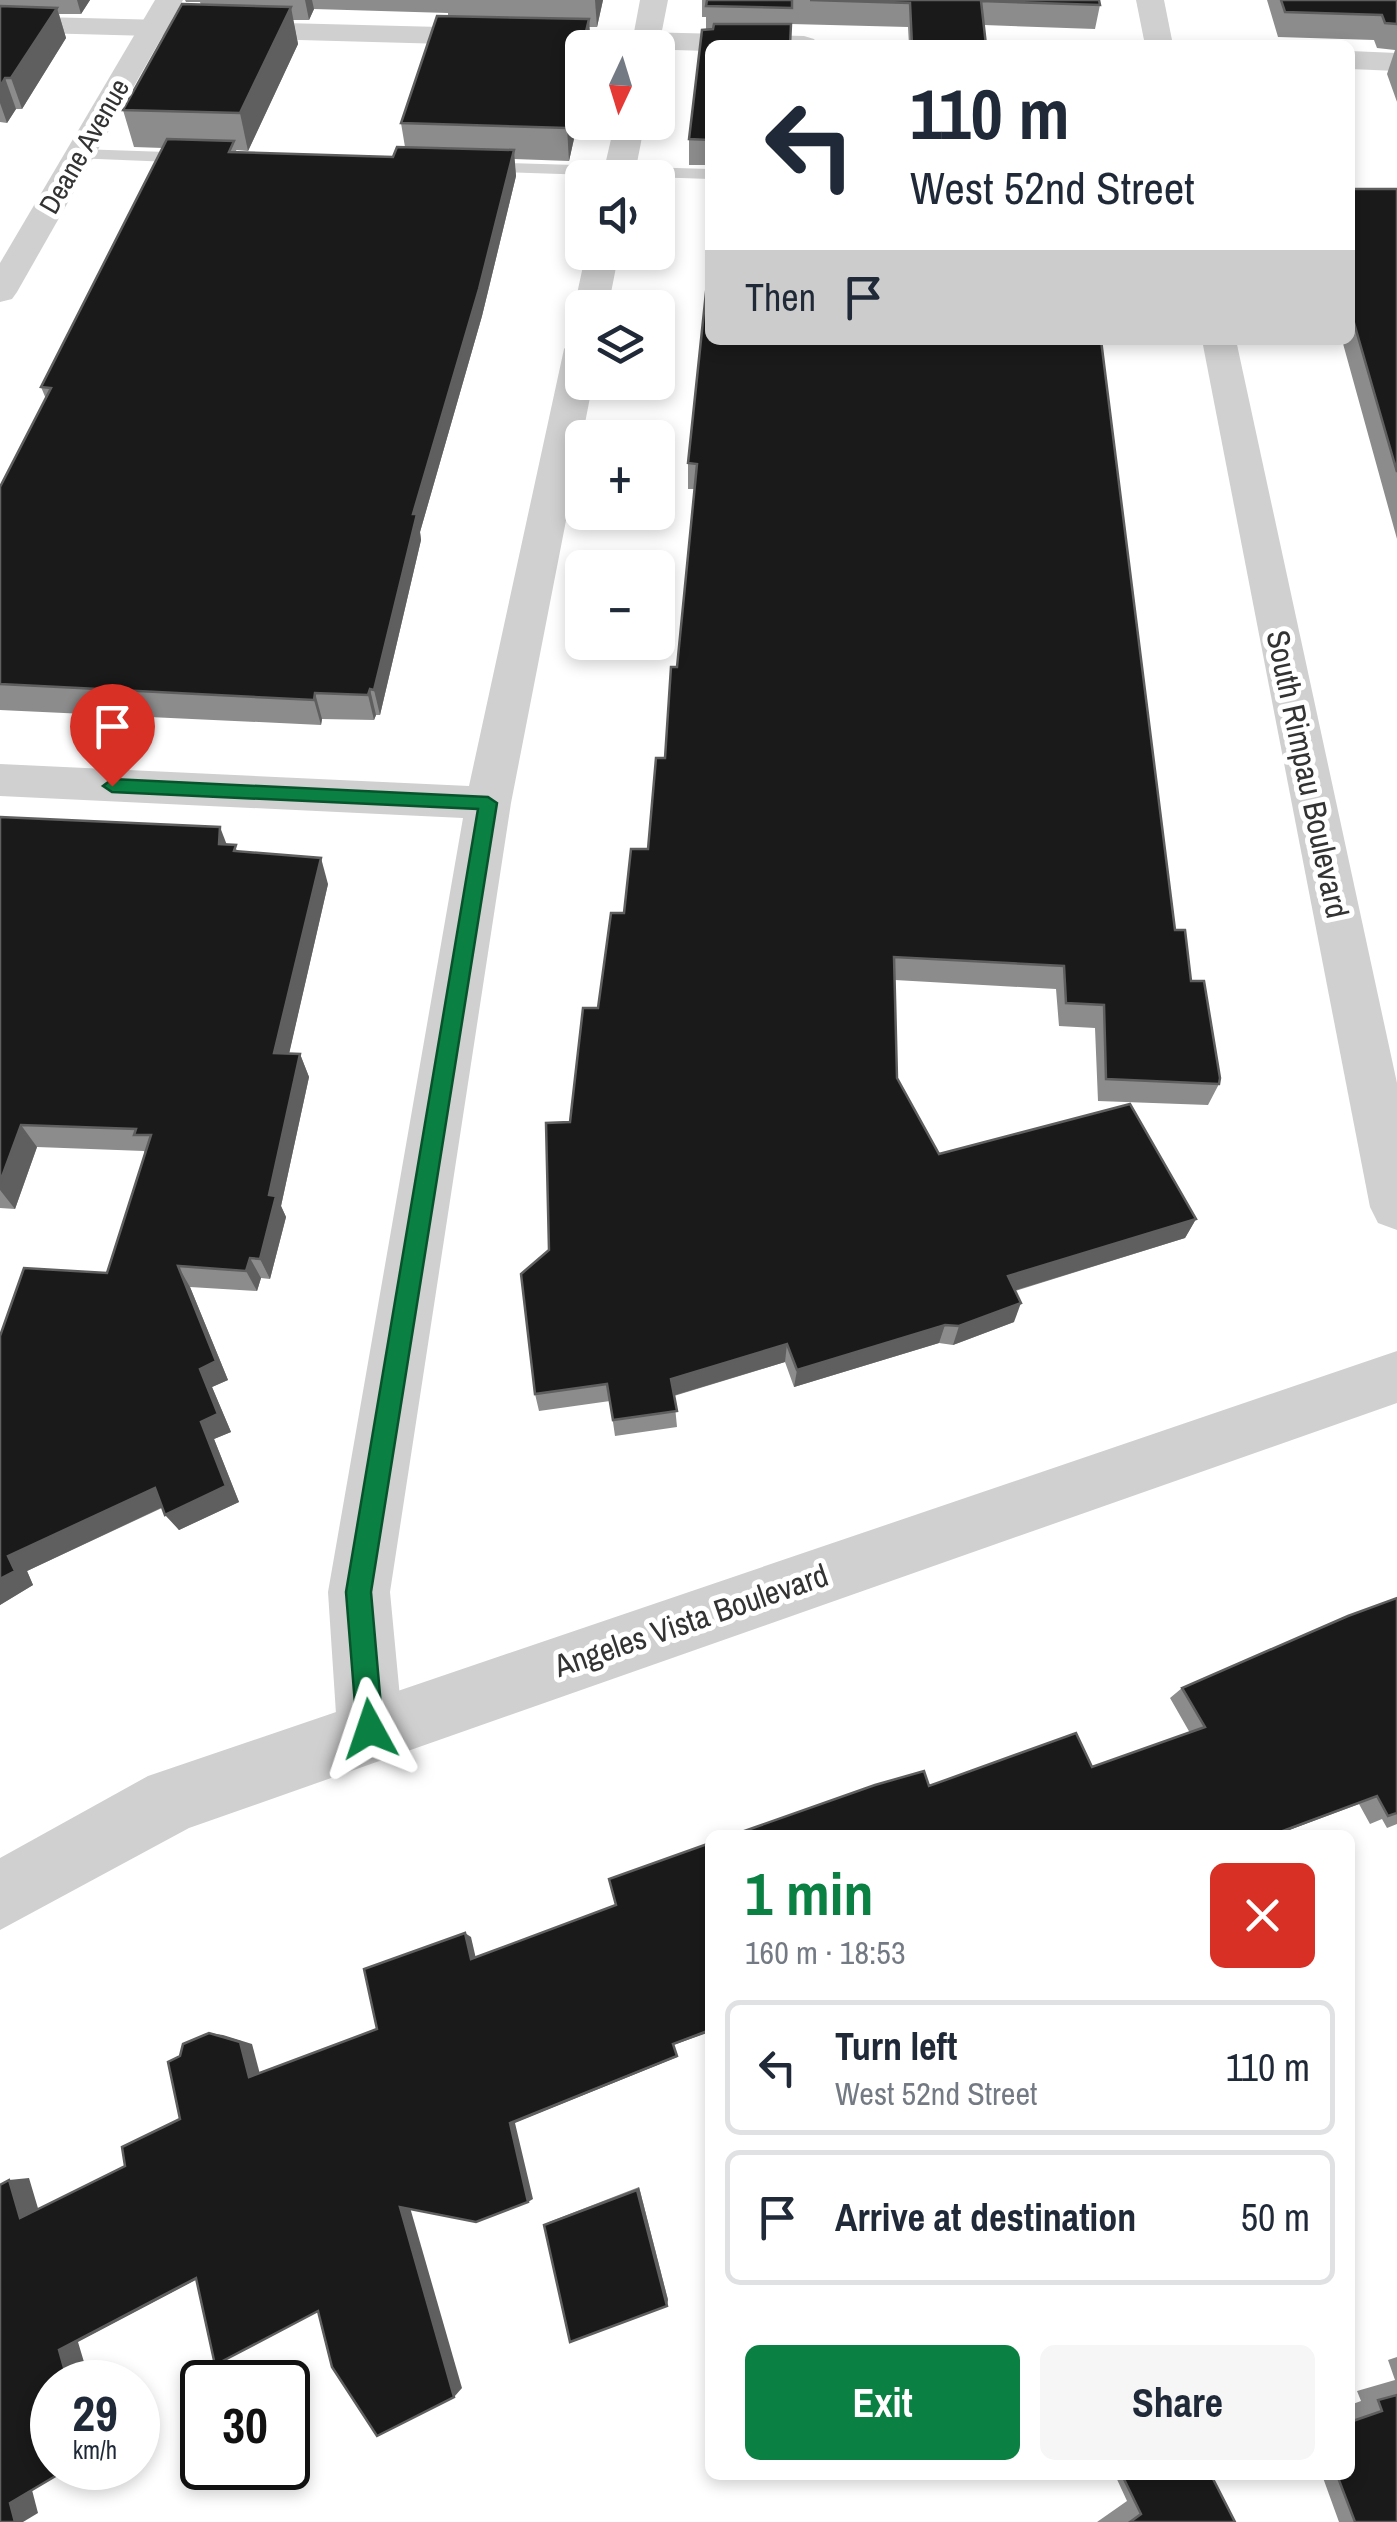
<!DOCTYPE html>
<html lang="en">
<head>
<meta charset="utf-8">
<style>
  :root { --surface:#fff; --page:#f6f6f7; --text:#1f2937; --muted:#747a83; --line:#e0e1e3; --accent:#0b8043 }
  body { margin:0; font-family:"Archivo Narrow",sans-serif; background:var(--page); color:var(--text); height:100vh; display:flex; flex-direction:column; font-size:38px; white-space:nowrap }
  * { box-sizing:border-box; margin:0 }
  p { font-size:32px; color:var(--muted) }
  .icon { flex:none; width:55px; height:55px; fill:none; stroke:currentColor; stroke-width:2; stroke-linecap:round; stroke-linejoin:round }
  .map { position:relative; flex:1; overflow:hidden }
  .drawer { position:absolute; left:705px; top:1830px; width:650px; height:650px; display:flex; flex-direction:column; background:var(--surface); border-radius:15px; box-shadow:0 5px 15px #0003 }
  .drawer>* { flex:none }
  .banner { position:absolute; left:705px; top:40px; width:650px; height:305px; border-radius:15px; box-shadow:0 5px 15px #0003; background:#fff; color:var(--text); overflow:hidden }
  .needle { width:65px; rotate:184deg }
  .fabs { position:absolute; left:565px; top:30px; display:grid; gap:20px }
  .fabs a { display:grid; place-items:center; width:110px; height:110px; border-radius:15px; background:var(--surface); box-shadow:0 5px 15px #0003; font-size:50px }
  .speed { position:absolute; left:30px; top:2360px; display:flex; gap:20px; font-size:50px; font-weight:700; text-align:center }
  .speed>* { display:grid; place-content:center; width:130px; height:130px; border-radius:50%; background:var(--surface); box-shadow:0 5px 15px #0003; line-height:1 }
  .speed small { font-size:25px; font-weight:400 }
  .speed .limit { border:5px solid #111; border-radius:15px; background:#fff; color:#111 }
  .pin { position:absolute; display:grid; place-items:center; width:85px; height:85px; color:#fff; margin:-102px -42px; border-radius:50% 50% 50% 0; rotate:-45deg; box-shadow:0 0 10px #0007 }
  .pin .icon { rotate:45deg }
  .me { position:absolute; width:110px; margin:-55px; rotate:355deg; stroke-linejoin:round; filter:drop-shadow(0 0 8px #0008) }
  .turn { display:flex; align-items:center; gap:35px; height:210px; padding:0 40px; font-size:45px }
  .turn .icon { width:130px; height:130px; stroke-width:2.5 }
  .turn b { display:block; font-size:70px; line-height:85px }
  .then { display:flex; align-items:center; height:95px; padding:0 40px; background:#0003; gap:20px; font-size:38px }
  .round { display:grid; place-items:center; flex:none; width:105px; height:105px; border-radius:15px; background:var(--page) }
  .headline { display:flex; align-items:center; justify-content:space-between; height:170px; padding:0 40px }
  h1 { font-size:60px; font-weight:700; line-height:75px; color:var(--accent) }
  .action { display:flex; gap:20px; margin-top:auto; padding:20px 40px }
  .action a { flex:1; height:115px; border-radius:15px; background:var(--accent); color:#fff; font-size:40px; font-weight:700; line-height:115px; text-align:center }
  .action a+a { background:var(--page); color:var(--text) }
  ul { padding:0; list-style:none }
  li { display:flex; align-items:center; gap:30px; height:135px; margin:0 20px 15px; padding:0 20px; border:5px solid var(--line); border-radius:15px }
  li div { flex:1 }
  li b { display:block; font-size:38px }
  li em { font-style:normal }
  .map>svg:first-child { display:block }
  .lines { fill:none; stroke-linecap:round; stroke-linejoin:round }
  .service { fill:#d0d0d0; fill-rule:evenodd }
  .minor { fill:#d0d0d0; fill-rule:evenodd }
  .tertiary { fill:#d0d0d0; fill-rule:evenodd }
  .wall { fill:#8c8c8c; fill-rule:evenodd }
  .shaded-wall { fill:#5f5f5f }
  .building { fill:#1a1a1a; stroke:#5f5f5f; stroke-width:2.5 }
  .route { fill:#0b8043; stroke:#07532c; stroke-width:2.5 }
  .labels { text-anchor:middle; dominant-baseline:central; stroke-width:10; stroke-linejoin:round; paint-order:stroke }
  .far-street-label { font-size:28px; fill:#333; stroke:#fff }
  .street-label { font-size:32px; fill:#333; stroke:#fff }
</style>
</head>
<body>
<div class="map">
<svg width="1397" height="2522" viewBox="0 0 1397 2522">
  <rect width="100%" height="100%" fill="#fff"/>
  <g class="lines">
    <g class="service">
      <polygon points="79,149 196,153 204,158 196,163 73,158 73,150"/>
      <polygon points="477,162 710,169 710,179 471,171 469,167"/>
    </g>
    <g class="minor">
      <polygon points="155,0 183,0 17,292 12,299 0,302 0,263"/>
      <polygon points="640,0 668,0 658,51 658,48 631,48"/>
      <polygon points="1136,0 1164,0 1173,45 1145,45"/>
      <polygon points="615,122 645,122 634,178 602,178"/>
      <polygon points="586,252 619,252 608,308 582,308 582,316 574,308"/>
      <polygon points="582,338 582,382 593,382 511,803 390,1592 403,1729 393,1752 370,1762 347,1752 337,1729 328,1592 463,818 0,796 0,764 469,786 564,349 570,342"/>
      <polygon points="1202,340 1236,340 1397,1083 1397,1230 1378,1223 1370,1207"/>
    </g>
    <g class="tertiary">
      <polygon points="0,16 804,36 814,39 818,45 710,45 710,51 0,32"/>
      <polygon points="1350,51 1397,53 1397,71 1350,69"/>
      <polygon points="1397,1351 1397,1403 189,1828 0,1930 0,1858 148,1776"/>
    </g>
  </g>
  <g class="wall">
    <polygon points="0,0 90,0 81,14 59,14 66,38 22,109 16,109 7,123 0,122"/>
    <path d="M185 0H603L597 27H589L591 48H582V103L569 161 514 159 516 176 482 316 420 532 421 540 380 715H376L374 720 322 719 321 725 0 710V487L46 399 41 387 163 148 134 147 123 110 201 5 200 2H186ZM314 9 448 13V16L401 123 405 147 393 157 237 152 236 150 248 151 298 44 293 20H309Z"/>
    <polygon points="702,0 1099,0 1100,5 1095,29 984,25 986,45 909,45 908,27 791,24 710,45 710,165 689,165 689,139 706,30 706,17 702,17"/>
    <polygon points="1267,0 1397,0 1397,102 1387,74 1395,50 1377,48 1374,40 1278,37"/>
    <polygon points="1350,189 1397,189 1397,539 1342,340 1350,340"/>
    <polygon points="710,264 1175,930 1191,981 1219,1084 1208,1105 1098,1101 1095,1028 1059,1026 1056,989 895,980 897,1078 939,1154 1196,1219 1185,1238 1015,1291 1014,1322 953,1345 939,1343 794,1387 785,1362 674,1396 677,1427 615,1436 610,1401 539,1411 535,1394 549,1250 570,1122 598,1008 624,913 648,849 665,758 677,667 694,489 688,489 688,463"/>
    <polygon points="0,817 227,844 239,851 328,884 289,1053 300,1054 309,1077 281,1206 286,1217 270,1279 261,1278 257,1291 190,1287 228,1380 212,1387 231,1432 214,1439 239,1502 179,1530 162,1508 27,1571 33,1585 0,1605 0,1336 107,1273 145,1154 144,1151 37,1147 15,1209 0,1208"/>
    <polygon points="1397,1598 1397,1824 1387,1828 1382,1819 1370,1824 1359,1804 1276,1835 733,1835 929,1786 1092,1767 1190,1733 1170,1698 1182,1688"/>
    <polygon points="639,2187 668,2300 544,2225 549,2222"/>
    <polygon points="1397,2357 1397,2522 1339,2522 1322,2475 1350,2475 1350,2405 1361,2401 1357,2391 1395,2380 1388,2360"/>
    <polygon points="1115,2475 1211,2475 1235,2522 1097,2522 1127,2501"/>
  </g>
  <g class="shaded-wall">
    <polygon points="77,0 90,0 81,14"/>
    <polygon points="305,0 312,0 314,9 309,20"/>
    <polygon points="595,0 603,0 597,27"/>
    <polygon points="291,7 298,44 248,151 240,113"/>
    <polygon points="57,8 66,38 22,109 11,78"/>
    <polygon points="589,19 591,48 583,48 583,44"/>
    <polygon points="582,62 582,103 569,161 567,128"/>
    <polygon points="5,78 16,109 7,123 0,103 0,87"/>
    <polygon points="514,150 516,176 482,316 420,532 421,540 380,715 374,690 413,514"/>
    <polygon points="370,689 376,715 374,720 368,695"/>
    <polygon points="315,693 322,719 321,725 314,700"/>
    <polygon points="220,827 230,853 219,844"/>
    <polygon points="321,858 328,884 284,1076 274,1053"/>
    <polygon points="300,1054 309,1077 281,1206 286,1217 270,1279 260,1259 269,1195"/>
    <polygon points="21,1125 37,1147 15,1209 0,1190 0,1182"/>
    <polygon points="1196,1219 1185,1238 1000,1295 1008,1276"/>
    <polygon points="250,1258 261,1278 257,1291 246,1271"/>
    <polygon points="178,1266 190,1287 228,1380 212,1387 231,1432 214,1439 239,1502 179,1530 165,1515 201,1422 200,1369"/>
    <polygon points="1021,1303 1014,1322 953,1345 959,1326"/>
    <polygon points="945,1325 939,1343 794,1387 797,1370"/>
    <polygon points="787,1344 785,1362 672,1396 671,1379"/>
    <polygon points="155,1488 169,1504 27,1571 33,1585 0,1605 0,1579 8,1556"/>
    <polygon points="1377,1796 1276,1835 1272,1835"/>
    <polygon points="465,1933 471,1937 477,1963 471,1959"/>
    <polygon points="710,2030 710,2032 673,2045 673,2044"/>
    <polygon points="209,2033 223,2035 252,2044 261,2078 249,2077"/>
    <polygon points="677,2056 677,2057 515,2123 533,2199 528,2202 510,2123"/>
    <polygon points="29,2178 40,2215 20,2218 0,2188 0,2184 10,2183 9,2180"/>
    <polygon points="639,2187 668,2300 667,2306 637,2190"/>
    <polygon points="409,2204 462,2388 454,2397 400,2207"/>
    <polygon points="211,2272 78,2342 90,2382 68,2382 59,2350 196,2278"/>
    <polygon points="32,2490 38,2513 23,2522 15,2522 10,2503"/>
  </g>
  <g class="building">
    <polygon points="707,0 792,0 792,8 706,6"/>
    <polygon points="810,0 1099,0 1100,5 981,1 986,45 912,45 910,3"/>
    <polygon points="1281,0 1397,0 1397,24 1385,23 1382,15 1285,12"/>
    <polygon points="182,4 291,7 240,113 123,110"/>
    <polygon points="0,6 57,8 11,78 5,78 0,87"/>
    <polygon points="437,16 589,19 583,44 587,44 586,48 582,48 582,62 567,128 401,123"/>
    <polygon points="714,24 791,24 790,45 710,45 710,140 689,139 702,30 713,29"/>
    <polygon points="167,139 234,141 229,152 393,157 397,147 514,150 479,289 413,514 417,514 374,690 370,689 368,695 315,693 314,700 0,684 0,487 51,388 41,387"/>
    <polygon points="1350,189 1397,189 1397,472 1350,309"/>
    <polygon points="709,264 710,340 1101,340 1175,930 1185,930 1191,981 1204,981 1220,1078 1219,1084 1106,1079 1104,1005 1066,1003 1064,966 894,957 897,1078 939,1154 1130,1104 1196,1219 1008,1276 1021,1303 959,1326 945,1325 797,1370 787,1344 671,1379 677,1411 613,1420 607,1384 535,1394 521,1274 549,1250 546,1123 570,1122 583,1008 598,1008 611,913 624,913 631,849 648,849 656,758 665,758 671,667 677,667 697,464 688,463"/>
    <polygon points="0,817 220,827 219,844 236,845 234,851 321,858 274,1053 300,1054 269,1195 276,1196 260,1259 250,1258 246,1271 178,1266 216,1361 200,1369 218,1414 201,1422 226,1486 165,1515 155,1488 8,1556 15,1571 0,1579 0,1336 24,1268 107,1273 151,1135 134,1135 136,1129 21,1125 0,1182"/>
    <polygon points="1397,1598 1397,1813 1388,1816 1377,1796 1272,1835 733,1835 875,1785 924,1771 929,1786 1076,1733 1092,1767 1205,1727 1182,1688 1348,1616"/>
    <polygon points="710,1843 710,2030 673,2044 677,2056 510,2123 528,2202 476,2222 400,2207 454,2397 377,2436 332,2367 318,2311 215,2365 196,2278 59,2350 68,2382 52,2382 52,2468 69,2468 10,2503 15,2522 0,2522 0,2185 9,2180 20,2218 125,2166 122,2147 180,2119 168,2062 180,2056 183,2044 209,2033 240,2042 249,2077 377,2029 364,1969 465,1933 471,1959 616,1905 609,1879"/>
    <polygon points="637,2190 667,2306 570,2342 544,2225"/>
    <polygon points="1397,2395 1397,2522 1355,2522 1337,2475 1350,2475 1350,2422 1382,2411 1378,2400"/>
    <polygon points="1122,2475 1211,2475 1235,2522 1130,2522 1141,2514"/>
  </g>
  <polygon class="route" points="112,779 488,797 497,803 371,1592 383,1729 380,1738 370,1742 360,1738 357,1729 346,1592 478,809 112,792 103,786"/>
  <g class="labels">
    <g class="far-street-label">
      <text transform="translate(84 146) rotate(-60)">Deane Avenue</text>
    </g>
    <g class="street-label">
      <text transform="translate(1308 774) rotate(78)">South Rimpau Boulevard</text>
      <text transform="translate(691 1620) rotate(-19)">Angeles Vista Boulevard</text>
    </g>
  </g>
</svg>
<div class="fabs">
<a><svg class="needle" viewBox="-14 -14 28 28"><path d="M0-13l5 13h-10z" fill="#e53935"/><path d="M0 13l5-13h-10z" fill="#747a83"/></svg></a>
<a><svg class="icon" aria-label="sound" viewBox="0 0 24 24"><path d="M4 9h4l5-4v14l-5-4H4zM17 9q2 3 0 6"/></svg></a>
<a><svg class="icon" aria-label="layers" viewBox="0 0 24 24"><path d="M12 4l9 5-9 5-9-5zM3 14l9 5 9-5"/></svg></a>
<a>+</a>
<a>−</a>
</div>
<div class="speed"><div>29<small>km/h</small></div><div class="limit">30</div></div>
<div class="pin" style="left:112px;top:786px;background:#d93025"><svg class="icon" aria-label="arrive" viewBox="0 0 24 24"><path d="M6 21V4h12l-3 4 3 4H6"/></svg></div>
<svg class="me" style="left:370px;top:1729px" viewBox="-20 -20 40 40"><path d="M0-17L14 15 0 8-14 15z" fill="#0b8043" stroke="#fff" stroke-width="4"/></svg>
<div class="banner">
<div class="turn"><svg class="icon" aria-label="left" viewBox="0 0 24 24"><path d="M17 20v-9H6M10 6l-5 5 5 5"/></svg><div><b>110 m</b>West 52nd Street</div></div>
<div class="then">Then<svg class="icon" aria-label="arrive" viewBox="0 0 24 24"><path d="M6 21V4h12l-3 4 3 4H6"/></svg></div>
</div>
<section class="drawer">
<div class="headline"><div><h1>1 min</h1><p>160 m · 18:53</p></div><a class="round" style="background:#d93025;color:#fff"><svg class="icon" aria-label="close" viewBox="0 0 24 24"><path d="M6 6l12 12M18 6L6 18"/></svg></a></div>
<ul>
<li><svg class="icon" aria-label="left" viewBox="0 0 24 24"><path d="M17 20v-9H6M10 6l-5 5 5 5"/></svg><div><b>Turn left</b><p>West 52nd Street</p></div><em>110 m</em></li>
<li><svg class="icon" aria-label="arrive" viewBox="0 0 24 24"><path d="M6 21V4h12l-3 4 3 4H6"/></svg><div><b>Arrive at destination</b></div><em>50 m</em></li>
</ul>
<div class="action"><a>Exit</a><a>Share</a></div>
</section>
</div>
</body>
</html>
